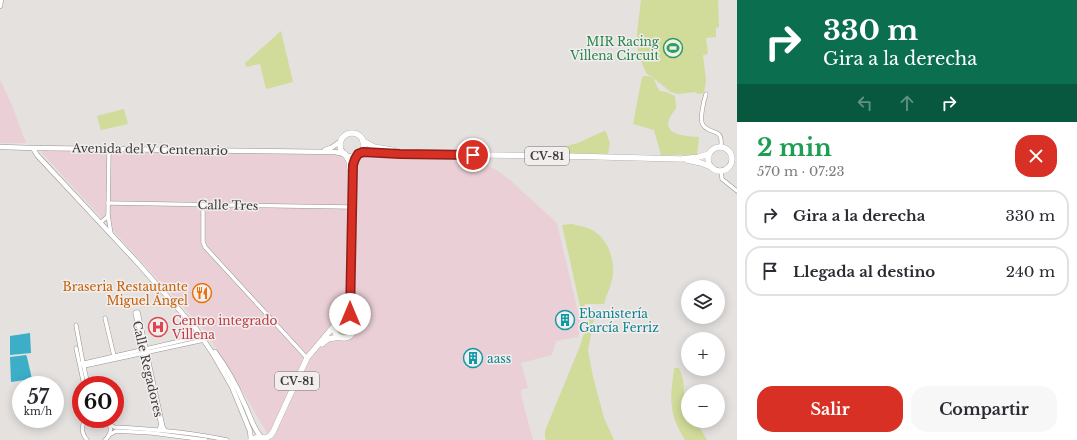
<!DOCTYPE html>
<html lang="es">
<head>
<meta charset="utf-8">
<style>
  :root { --surface:#fff; --page:#f7f7f7; --text:#2b2b33; --muted:#7c7c81; --line:#e1e1e2; --accent:#d93025 }
  body { margin:0; font-family:"Libre Baskerville",serif; background:var(--page); color:var(--text); height:100vh; display:flex; flex-direction:column; font-size:15px; white-space:nowrap }
  * { box-sizing:border-box; margin:0 }
  p { font-size:13px; color:var(--muted) }
  .icon { flex:none; width:22px; height:22px; fill:none; stroke:currentColor; stroke-width:2; stroke-linecap:round; stroke-linejoin:round }
  .map { position:relative; flex:1; overflow:hidden }
  .side { display:flex; flex-direction:column; background:var(--surface); width:340px }
  .side>* { flex:none }
  .banner { background:#0b6e4f; color:#fff; overflow:hidden }
  .fabs { position:absolute; left:681px; top:280px; display:grid; gap:8px }
  .fabs a { display:grid; place-items:center; width:44px; height:44px; border-radius:50%; background:var(--surface); box-shadow:0 2px 10px #0003; font-size:20px }
  .speed { position:absolute; left:12px; top:376px; display:flex; gap:8px; font-size:20px; font-weight:700; text-align:center }
  .speed>* { display:grid; place-content:center; width:52px; height:52px; border-radius:50%; background:var(--surface); box-shadow:0 2px 10px #0003; line-height:1 }
  .speed small { font-size:10px; font-weight:400 }
  .speed .limit { border:6px solid #d22; background:#fff; color:#111 }
  .pin { position:absolute; display:grid; place-items:center; width:34px; height:34px; color:#fff; margin:-17px; border:2px solid #fff; border-radius:50%; box-shadow:0 1px 4px #0007 }
  .me { position:absolute; width:44px; margin:-22px; rotate:0deg; stroke-linejoin:round; filter:drop-shadow(0 0 3px #0008) }
  .turn { display:flex; align-items:center; gap:14px; height:84px; padding:0 20px; font-size:18px }
  .turn .icon { width:52px; height:52px; stroke-width:2.5 }
  .turn b { display:block; font-size:28px; line-height:34px }
  .lanes { display:flex; align-items:center; height:38px; padding:0 20px; background:#0003; justify-content:center; gap:20px; direction:ltr }
  .lanes .off { opacity:.35 }
  .round { display:grid; place-items:center; flex:none; width:42px; height:42px; border-radius:16px; background:var(--page) }
  .head { display:flex; align-items:center; justify-content:space-between; height:68px; padding:0 20px }
  h1 { font-size:24px; font-weight:700; line-height:30px; color:#1e9e55 }
  .primary-button { display:flex; gap:8px; margin-top:auto; padding:8px 20px }
  .primary-button a { flex:1; height:46px; border-radius:16px; background:var(--accent); color:#fff; font-size:16px; font-weight:700; line-height:46px; text-align:center }
  .primary-button a+a { background:var(--page); color:var(--text) }
  ul { padding:0; list-style:none }
  li { display:flex; align-items:center; gap:12px; height:50px; margin:0 8px 6px; padding:0 12px; border:2px solid var(--line); border-radius:16px }
  li div { flex:1 }
  li b { display:block; font-size:15px }
  li em { font-style:normal }
  main { display:flex; flex:1; min-height:0 }
  .map>svg:first-child { display:block }
  .industrial { fill:#ead0d6 }
  .green { fill:#d1db9a }
  .water { fill:#3caec8 }
  .lines { fill:none; stroke-linecap:round; stroke-linejoin:round }
  .street-casing { stroke:#979492; stroke-width:4.5 }
  .secondary-casing { stroke:#979492; stroke-width:5.5 }
  .primary-casing { stroke:#979492; stroke-width:6 }
  .street { stroke:#fff; stroke-width:3.5 }
  .secondary { stroke:#fff; stroke-width:4.5 }
  .primary { stroke:#fff; stroke-width:5.5 }
  .route-casing { stroke:#8d1f18; stroke-width:10 }
  .route { stroke:#d93025; stroke-width:7 }
  .labels { text-anchor:middle; dominant-baseline:central; stroke-width:3; stroke-linejoin:round; paint-order:stroke }
  .shield { fill:#f1eeed; stroke:#747271; stroke-width:1 }
  .shield-label { font-size:11px; font-weight:bold; fill:#3e3d3c }
  .leisure-label { font-size:12px; fill:#27864d; stroke:#f1eeed; text-anchor:end }
  .street-label { font-size:12px; fill:#3e3d3c; stroke:#f1eeed }
  .food-label { font-size:12px; fill:#c56008; stroke:#f1eeed; text-anchor:end }
  .culture-label { font-size:12px; fill:#0d838f; stroke:#f1eeed; text-anchor:start }
  .health-label { font-size:12px; fill:#be3a42; stroke:#f1eeed; text-anchor:start }
</style>
</head>
<body>
<main>
<div class="map">
<svg width="737" height="440" viewBox="0 0 737 440">
  <rect width="100%" height="100%" fill="#e4e1df"/>
  <g class="industrial">
    <polygon points="0,80 11,103 26,143 0,143"/>
    <polygon points="43,150 408,156 475,159 495,169 510,180 557,223 581,325 578,337 556,341 552,355 521,363 528,388 521,390 522,399 533,440 271,440 232,373 205,331 42,153"/>
  </g>
  <g class="green">
    <polygon points="641,0 718,0 719,27 716,28 716,37 706,38 708,54 703,55 706,81 704,93 698,94 695,92 678,94 671,92 652,77 646,73 638,53 637,33"/>
    <polygon points="281,31 293,82 266,89 260,64 246,67 245,63"/>
    <path d="M645 76C657 76 654 84 660 91L666 92 675 96 676 108C674 111 671 115 669 119 663 136 688 136 699 137L697 155H661L654 130 633 124 642 77Z"/>
    <polygon points="124,109 128,124 101,130 97,116"/>
    <polygon points="604,131 606,132 610,143 608,154 565,153 565,148 566,146 578,143"/>
    <path d="M572 224C580 226 589 227 595 232 608 240 614 259 613 274 612 283 607 294 604 304H585L582 315 562 225Z"/>
    <polygon points="589,318 594,319 588,350 593,377 604,418 614,440 546,440 545,437 545,431 580,346"/>
    <circle cx="344" cy="328" r="7"/>
    <path d="M674 368H679L683 379 684 393 688 405V421H696L707 440H685C679 430 673 419 672 407 670 395 673 380 674 368Z"/>
  </g>
  <g class="water">
    <polygon points="30,333 31,353 10,355 10,336"/>
    <polygon points="26,355 27,357 32,379 11,382 10,357"/>
  </g>
  <g class="lines">
    <defs>
      <g id="street">
        <path d="M706 94C704 100 699 120 703 125 711 136 723 126 721 147"/>
        <polyline points="721,171 722,179 737,191"/>
        <polyline points="108,203 349,207"/>
        <polyline points="203,204 203,242 205,247 307,358"/>
        <polyline points="108,215 111,234"/>
        <polyline points="100,223 107,217 108,215 109,149"/>
        <polyline points="105,318 114,356"/>
        <polyline points="76,325 83,363 88,385"/>
        <polyline points="76,348 84,385"/>
        <polyline points="80,364 189,339 192,337 197,330"/>
        <polyline points="84,366 204,340"/>
        <path d="M86 419C81 426 81 433 87 440"/>
        <path d="M109 424 114 427C152 429 190 432 227 440"/>
        <polyline points="159,430 161,425 135,313 136,312 138,312 163,427 165,430"/>
        <polyline points="109,435 116,431 152,433 206,440"/>
        <path d="M105 440C112 434 112 426 106 419"/>
      </g>
      <g id="secondary">
        <polyline points="0,6 1,0"/>
        <polyline points="0,147 33,148 335,152 344,154"/>
        <polyline points="33,148 37,155 135,260 197,330 213,354 232,387 250,431 251,440"/>
        <polyline points="325,150 331,148 341,141"/>
        <path d="M215 352C226 367 236 384 243 401 249 412 252 427 261 437"/>
      </g>
      <g id="primary">
        <circle cx="352" cy="145" r="12"/>
        <polyline points="363,141 374,147 392,150"/>
        <circle cx="720" cy="159" r="12"/>
        <polyline points="359,153 366,152 400,154 564,156 681,159 699,157 709,154"/>
        <polyline points="345,154 349,161 350,169"/>
        <polyline points="687,160 701,163 711,167"/>
        <circle cx="344" cy="328" r="10"/>
        <polyline points="340,318 346,308 347,299"/>
        <polyline points="351,321 350,297 353,165 355,159 358,154"/>
        <polyline points="322,344 328,339 339,337"/>
        <polyline points="265,438 270,436 273,432 307,358 334,326"/>
        <path d="M251 440C256 437 261 436 266 439"/>
      </g>
    </defs>
    <use href="#street" class="street-casing"/>
    <use href="#secondary" class="secondary-casing"/>
    <use href="#primary" class="primary-casing"/>
    <use href="#street" class="street"/>
    <use href="#secondary" class="secondary"/>
    <use href="#primary" class="primary"/>
  </g>
  <g class="lines">
    <defs>
      <polyline id="route" points="350,314 353,165 355,159 358,154 363,152 400,154 473,155"/>
    </defs>
    <use href="#route" class="route-casing"/>
    <use href="#route" class="route"/>
  </g>
  <defs>
    <symbol id="stadium-ring" viewBox="-11 -11 22 22"><circle r="9.5" fill="#f1eeed" stroke="#2e9e5b" stroke-width="1.5"/><path d="M0-5a6.5 5 0 1 0 0 10a6.5 5 0 1 0 0-10ZM-3.5-1.8h7v3.6h-7Z" fill="#2e9e5b"/></symbol>
    <symbol id="restaurant-ring" viewBox="-11 -11 22 22"><circle r="9.5" fill="#f1eeed" stroke="#e8710a" stroke-width="1.5"/><path d="M-5-6h1v4h1v-4h1v4h1v-4h1v5L-1.5 .5V6h-2V.5L-5-1ZM5-6V6H3V1.5H1.5Q1.5-4 5-6Z" fill="#e8710a"/></symbol>
    <symbol id="building-ring" viewBox="-11 -11 22 22"><circle r="9.5" fill="#f1eeed" stroke="#0f9aa8" stroke-width="1.5"/><path d="M-4-6H4V6H1V3H-1V6H-4ZM-2.5-4.3h1.7v1.8h-1.7ZM.8-4.3h1.7v1.8H.8ZM-2.5-1h1.7V.8h-1.7ZM.8-1h1.7V.8H.8Z" fill="#0f9aa8"/></symbol>
    <symbol id="hospital-ring" viewBox="-11 -11 22 22"><circle r="9.5" fill="#f1eeed" stroke="#e0444e" stroke-width="1.5"/><path d="M-5-5h3v3.5h4V-5h3V5h-3V1.5h-4V5h-3Z" fill="#e0444e"/></symbol>
  </defs>
  <g fill-rule="evenodd">
    <use href="#stadium-ring" x="662" y="37" width="22" height="22"/>
    <use href="#restaurant-ring" x="191" y="282" width="22" height="22"/>
    <use href="#building-ring" x="554" y="309" width="22" height="22"/>
    <use href="#hospital-ring" x="147" y="316" width="22" height="22"/>
    <use href="#building-ring" x="462" y="347" width="22" height="22"/>
  </g>
  <g class="labels">
    <g class="shield">
      <rect x="525" y="147" width="44" height="18" rx="3"/>
      <rect x="275" y="372" width="44" height="18" rx="3"/>
    </g>
    <g class="shield-label">
      <text x="547" y="156">CV-81</text>
      <text x="297" y="381">CV-81</text>
    </g>
    <g class="leisure-label">
      <text x="659" y="41">MIR Racing<tspan x="659" dy="14">Villena Circuit</tspan></text>
    </g>
    <g class="street-label">
      <text transform="translate(150 149) rotate(1)">Avenida del V Centenario</text>
      <text transform="translate(228 205) rotate(1)">Calle Tres</text>
      <text transform="translate(148 369) rotate(77)">Calle Regadores</text>
    </g>
    <g class="food-label">
      <text x="188" y="286">Braseria Restautante<tspan x="188" dy="14">Miguel Ángel</tspan></text>
    </g>
    <g class="culture-label">
      <text x="579" y="313">Ebanistería<tspan x="579" dy="14">García Ferriz</tspan></text>
      <text x="487" y="358">aass</text>
    </g>
    <g class="health-label">
      <text x="172" y="320">Centro integrado<tspan x="172" dy="14">Villena</tspan></text>
    </g>
  </g>
</svg>
<div class="fabs">
<a><svg class="icon" aria-label="layers" viewBox="0 0 24 24"><path d="M12 4l9 5-9 5-9-5zM3 14l9 5 9-5"/></svg></a>
<a>+</a>
<a>−</a>
</div>
<div class="speed"><div>57<small>km/h</small></div><div class="limit">60</div></div>
<div class="pin" style="left:473px;top:155px;background:#d93025"><svg class="icon" aria-label="arrive" viewBox="0 0 24 24"><path d="M6 21V4h12l-3 4 3 4H6"/></svg></div>
<svg class="me" style="left:350px;top:314px" viewBox="-20 -20 40 40"><circle r="19" fill="#fff"/><path d="M0-13L10 11 0 6-10 11z" fill="#d93025"/></svg>
</div>
<section class="side">
<div class="banner">
<div class="turn"><svg class="icon" aria-label="right" viewBox="0 0 24 24"><path d="M7 20v-9h11M14 6l5 5-5 5"/></svg><div><b>330 m</b>Gira a la derecha</div></div>
<div class="lanes"><svg class="icon off" aria-label="left" viewBox="0 0 24 24"><path d="M17 20v-9H6M10 6l-5 5 5 5"/></svg><svg class="icon off" aria-label="ahead" viewBox="0 0 24 24"><path d="M12 20V5M6 11l6-6 6 6"/></svg><svg class="icon" aria-label="right" viewBox="0 0 24 24"><path d="M7 20v-9h11M14 6l5 5-5 5"/></svg></div>
</div>
<div class="head"><div><h1>2 min</h1><p>570 m · 07:23</p></div><a class="round" style="background:#d93025;color:#fff"><svg class="icon" aria-label="close" viewBox="0 0 24 24"><path d="M6 6l12 12M18 6L6 18"/></svg></a></div>
<ul>
<li><svg class="icon" aria-label="right" viewBox="0 0 24 24"><path d="M7 20v-9h11M14 6l5 5-5 5"/></svg><div><b>Gira a la derecha</b></div><em>330 m</em></li>
<li><svg class="icon" aria-label="arrive" viewBox="0 0 24 24"><path d="M6 21V4h12l-3 4 3 4H6"/></svg><div><b>Llegada al destino</b></div><em>240 m</em></li>
</ul>
<div class="primary-button"><a>Salir</a><a>Compartir</a></div>
</section>
</main>
</body>
</html>
